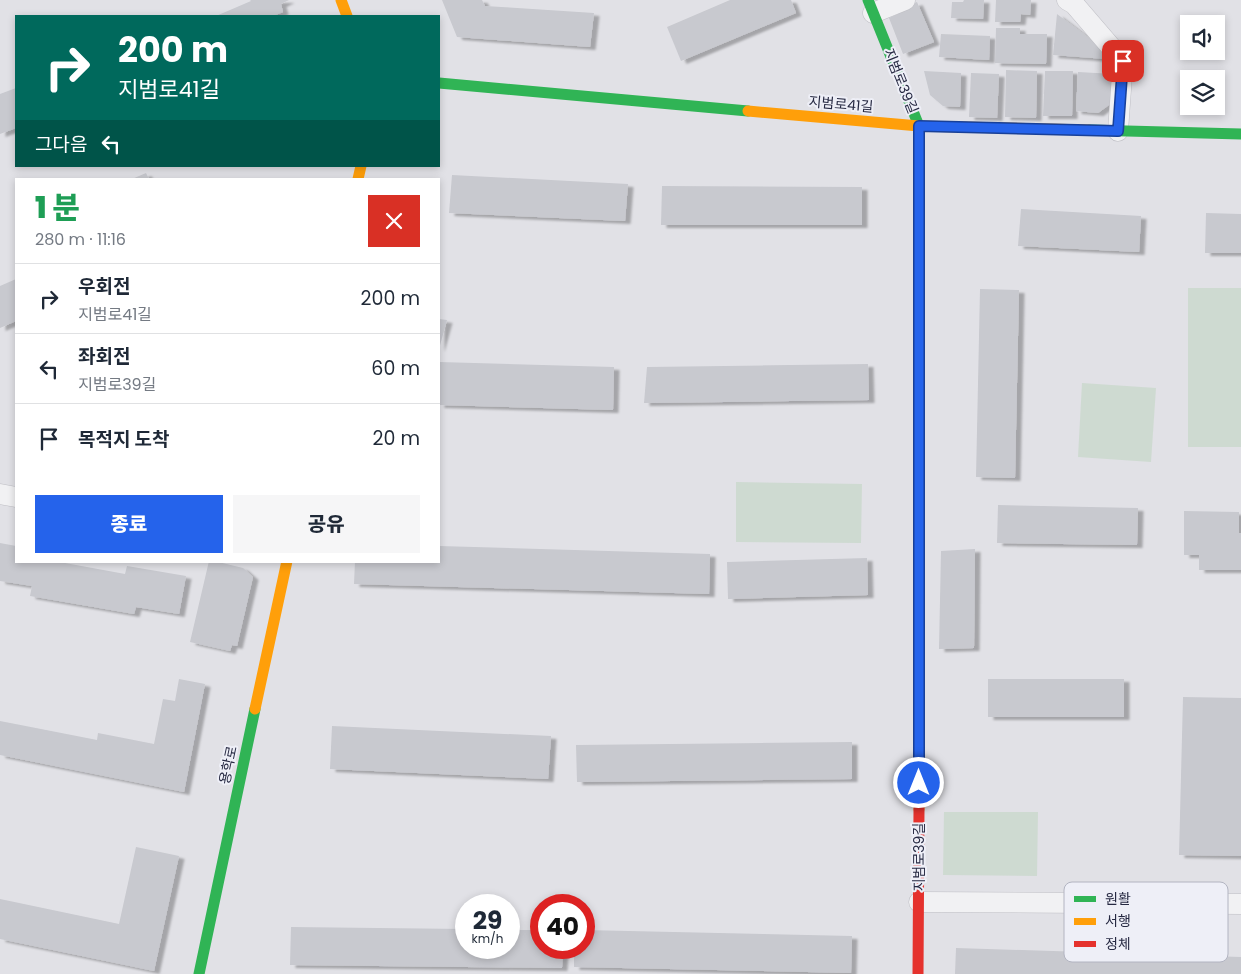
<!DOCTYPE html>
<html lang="ko">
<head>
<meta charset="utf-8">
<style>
  :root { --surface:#fff; --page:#f6f6f7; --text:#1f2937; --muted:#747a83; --line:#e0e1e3; --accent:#2563eb }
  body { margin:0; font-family:Poppins,"Noto Sans KR",sans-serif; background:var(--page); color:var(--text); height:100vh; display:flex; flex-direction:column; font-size:19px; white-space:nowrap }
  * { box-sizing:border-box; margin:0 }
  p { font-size:16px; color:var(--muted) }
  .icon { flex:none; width:28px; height:28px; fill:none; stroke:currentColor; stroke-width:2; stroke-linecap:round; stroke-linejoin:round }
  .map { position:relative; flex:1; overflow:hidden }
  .panel { position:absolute; left:15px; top:178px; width:425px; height:385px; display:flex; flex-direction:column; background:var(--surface); border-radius:0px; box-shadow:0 2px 8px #0003 }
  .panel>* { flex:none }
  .banner { position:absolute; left:15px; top:15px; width:425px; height:152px; border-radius:0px; box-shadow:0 2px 8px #0003; background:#00695c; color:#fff; overflow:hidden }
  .tools { position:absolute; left:1180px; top:15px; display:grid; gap:10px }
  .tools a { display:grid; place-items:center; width:45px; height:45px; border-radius:0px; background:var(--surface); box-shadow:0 2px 8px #0003; font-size:25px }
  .speed { position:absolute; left:455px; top:894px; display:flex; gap:10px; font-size:25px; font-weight:700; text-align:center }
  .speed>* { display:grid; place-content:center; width:65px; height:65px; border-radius:50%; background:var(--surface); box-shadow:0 2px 8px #0003; line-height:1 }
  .speed small { font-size:12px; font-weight:400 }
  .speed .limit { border:8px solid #d22; background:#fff; color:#111 }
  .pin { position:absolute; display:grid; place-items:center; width:42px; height:42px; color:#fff; margin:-21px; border-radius:10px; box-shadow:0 2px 8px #0006 }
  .me { position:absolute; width:55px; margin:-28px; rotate:0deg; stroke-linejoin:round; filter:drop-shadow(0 0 4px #0008) }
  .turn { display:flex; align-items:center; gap:18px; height:105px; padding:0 20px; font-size:22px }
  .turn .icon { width:65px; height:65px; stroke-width:2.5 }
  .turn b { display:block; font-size:35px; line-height:42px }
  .then { display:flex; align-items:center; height:48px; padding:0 20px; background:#0003; gap:10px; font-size:19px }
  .round { display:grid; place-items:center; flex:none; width:52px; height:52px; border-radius:0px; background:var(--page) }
  .summary { display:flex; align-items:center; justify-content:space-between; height:85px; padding:0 20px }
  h1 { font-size:30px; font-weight:800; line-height:38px; color:#1e9e55 }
  .action { display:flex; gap:10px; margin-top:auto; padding:10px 20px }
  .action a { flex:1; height:58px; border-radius:0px; background:var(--accent); color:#fff; font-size:20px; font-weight:800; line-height:58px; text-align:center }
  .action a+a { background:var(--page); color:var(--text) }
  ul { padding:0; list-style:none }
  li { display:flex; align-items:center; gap:15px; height:70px; padding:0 20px; border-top:1px solid var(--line) }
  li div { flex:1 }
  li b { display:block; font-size:19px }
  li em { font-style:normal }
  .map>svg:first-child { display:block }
  .green { fill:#cedad1 }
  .building { fill:#c8c9cf; filter:url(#shadow) }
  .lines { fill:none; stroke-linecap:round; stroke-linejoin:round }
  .street-casing { stroke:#bebec4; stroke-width:21 }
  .street { stroke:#f1f1f3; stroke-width:20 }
  .fast { stroke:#30b455; stroke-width:11 }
  .slow { stroke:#ff9f0a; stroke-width:11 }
  .jam { stroke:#e5322d; stroke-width:11 }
  .route-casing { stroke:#184099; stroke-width:12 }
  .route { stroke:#2563eb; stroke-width:9 }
  .labels { text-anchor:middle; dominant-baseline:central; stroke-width:4; stroke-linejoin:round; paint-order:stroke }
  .street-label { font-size:14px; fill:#262942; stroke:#eeeff7 }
  .key { fill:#eeeff7; stroke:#b2b4c1; stroke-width:1 }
  .key-label { font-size:14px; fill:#262942 }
</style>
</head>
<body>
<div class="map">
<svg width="1241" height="974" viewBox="0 0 1241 974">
  <defs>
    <filter id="shadow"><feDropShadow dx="5.5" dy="3" stdDeviation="1" flood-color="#0004"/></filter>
  </defs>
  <rect width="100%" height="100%" fill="#e1e1e6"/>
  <g class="green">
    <rect x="1188" y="288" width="53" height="159"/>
    <polygon points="1082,383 1156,388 1151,462 1078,457"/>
    <polygon points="736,482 862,484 861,543 736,542"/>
    <polygon points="944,812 1038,812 1037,876 943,875"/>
  </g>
  <g class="building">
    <polygon points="250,0 289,0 281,4 283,12 273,16 216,16 251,1"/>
    <polygon points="442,0 482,0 485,6 594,13 590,47 457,37"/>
    <polygon points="730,0 791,0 796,13 681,61 667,27"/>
    <polygon points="964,0 984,0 983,19 951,18 952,2 963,2"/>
    <polygon points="996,0 1031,0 1030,15 1021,14 1020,22 995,22"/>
    <polygon points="917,2 934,42 903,54 889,18 898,14 896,10"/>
    <polygon points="1057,14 1106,51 1106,59 1053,55"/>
    <polygon points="996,28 1020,28 1020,34 1047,34 1046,64 995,63"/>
    <polygon points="941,34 990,36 989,60 939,57"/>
    <polygon points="1006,70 1037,71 1036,118 1005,117"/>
    <polygon points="924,71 961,73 960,107 943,106 930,95"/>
    <polygon points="1045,71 1073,71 1072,116 1043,116"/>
    <polygon points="1078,72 1114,74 1113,102 1098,113 1076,111"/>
    <polygon points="971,73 999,74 997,118 969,117"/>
    <polygon points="16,88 16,128 0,134 0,94"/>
    <polygon points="146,173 149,179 132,179"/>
    <polygon points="452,175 628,184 625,221 449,213"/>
    <polygon points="662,186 862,187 862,225 661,225"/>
    <polygon points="1021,209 1141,216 1139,252 1018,246"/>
    <polygon points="1206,213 1241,214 1241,253 1205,253"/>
    <polygon points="16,279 16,321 0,328 0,286"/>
    <polygon points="980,289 1019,290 1015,478 976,477"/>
    <polygon points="439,319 447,320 439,349"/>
    <polygon points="439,362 614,367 613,410 439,405"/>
    <polygon points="868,364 869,400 644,403 647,367"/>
    <polygon points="998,505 1138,508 1137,545 997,543"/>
    <polygon points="1184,511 1239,512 1239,533 1241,533 1241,570 1199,570 1199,555 1184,555"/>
    <polygon points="0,543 16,546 16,561 54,561 125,574 127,566 186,576 179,614 136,607 134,614 30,596 32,586 0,581"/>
    <polygon points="439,546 710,554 709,594 354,584 355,561 439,561"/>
    <polygon points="975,549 974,648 939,649 941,551"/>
    <polygon points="867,558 868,595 728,599 727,562"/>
    <polygon points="209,561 214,561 243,568 253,577 237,646 232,645 230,651 190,642"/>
    <polygon points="179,679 205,684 184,792 0,755 0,721 97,740 98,733 154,744 163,699 175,701"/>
    <rect x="988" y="679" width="136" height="38"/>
    <polygon points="1183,697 1241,698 1241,856 1179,855"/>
    <polygon points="332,726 551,736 548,779 330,769"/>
    <polygon points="852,742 852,779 577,782 576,745"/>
    <polygon points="136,847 179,856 154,971 0,939 0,899 119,924"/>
    <polygon points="291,927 466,929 466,948 509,948 509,930 541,930 541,948 563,948 562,968 290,965"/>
    <polygon points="584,930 852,936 851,973 574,967 574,948 584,948"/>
    <polygon points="956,948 1241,957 1241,974 955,974"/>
  </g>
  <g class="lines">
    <defs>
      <g id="street">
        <polyline points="1067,0 1074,4 1123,61 1118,131"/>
        <polyline points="873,13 905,0"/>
        <polyline points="0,494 16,497"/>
        <polyline points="919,902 1241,904"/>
      </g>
    </defs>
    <use href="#street" class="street-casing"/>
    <use href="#street" class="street"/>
    <g class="fast">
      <polyline points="868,0 919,126 919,399"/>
      <polyline points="439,83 748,111"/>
      <polyline points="1089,130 1241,134"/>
      <polyline points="199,974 255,709"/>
    </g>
    <g class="slow">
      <polyline points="341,0 347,16"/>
      <polyline points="748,111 919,126 1089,130"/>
      <polyline points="358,179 361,166"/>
      <polyline points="919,399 919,809"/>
      <polyline points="255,709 287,561"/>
    </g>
    <polyline class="jam" points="918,974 919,809"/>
  </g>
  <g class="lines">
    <defs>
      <polyline id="route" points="919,783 919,126 1118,131 1123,61"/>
    </defs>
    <use href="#route" class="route-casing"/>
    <use href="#route" class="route"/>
  </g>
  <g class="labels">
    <g class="street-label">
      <text transform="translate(901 81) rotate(68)">지범로39길</text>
      <text transform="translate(841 104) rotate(5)">지범로41길</text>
      <text transform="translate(228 765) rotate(-78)">용학로</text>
      <text transform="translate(919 857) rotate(-90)">지범로39길</text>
    </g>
  </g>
  <rect x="1064" y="882" width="164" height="80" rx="8" class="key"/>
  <rect x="1074" y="896" width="22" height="6" fill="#30b455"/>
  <rect x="1074" y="918" width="22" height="7" fill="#ff9f0a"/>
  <rect x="1074" y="941" width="22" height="6" fill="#e5322d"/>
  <g class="key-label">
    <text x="1105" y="904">원활</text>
    <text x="1105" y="926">서행</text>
    <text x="1105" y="949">정체</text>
  </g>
</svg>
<div class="tools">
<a><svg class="icon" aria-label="sound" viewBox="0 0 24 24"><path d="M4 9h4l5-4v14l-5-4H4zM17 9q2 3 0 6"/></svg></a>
<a><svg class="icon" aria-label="layers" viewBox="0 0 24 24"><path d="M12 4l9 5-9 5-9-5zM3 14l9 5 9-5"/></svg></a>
</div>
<div class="speed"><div>29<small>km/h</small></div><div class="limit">40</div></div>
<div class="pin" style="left:1123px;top:61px;background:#d93025"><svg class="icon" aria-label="arrive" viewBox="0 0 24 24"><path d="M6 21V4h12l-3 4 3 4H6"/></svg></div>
<svg class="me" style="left:919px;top:783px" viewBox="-20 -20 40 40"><circle r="17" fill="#2563eb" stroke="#fff" stroke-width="3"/><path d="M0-11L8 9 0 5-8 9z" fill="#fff"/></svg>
<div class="banner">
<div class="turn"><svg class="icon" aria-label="right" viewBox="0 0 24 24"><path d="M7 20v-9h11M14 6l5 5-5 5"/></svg><div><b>200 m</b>지범로41길</div></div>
<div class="then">그다음<svg class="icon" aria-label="left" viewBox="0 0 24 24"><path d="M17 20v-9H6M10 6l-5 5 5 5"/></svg></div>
</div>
<section class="panel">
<div class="summary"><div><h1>1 분</h1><p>280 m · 11:16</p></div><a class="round" style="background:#d93025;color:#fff"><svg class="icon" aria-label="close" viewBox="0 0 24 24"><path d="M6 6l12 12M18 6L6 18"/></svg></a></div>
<ul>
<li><svg class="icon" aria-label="right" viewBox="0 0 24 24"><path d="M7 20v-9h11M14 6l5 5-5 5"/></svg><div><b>우회전</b><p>지범로41길</p></div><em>200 m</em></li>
<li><svg class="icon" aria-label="left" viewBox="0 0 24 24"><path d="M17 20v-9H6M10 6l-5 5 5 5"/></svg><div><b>좌회전</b><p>지범로39길</p></div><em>60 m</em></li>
<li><svg class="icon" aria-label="arrive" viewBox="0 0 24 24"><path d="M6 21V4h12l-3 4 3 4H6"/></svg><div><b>목적지 도착</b></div><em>20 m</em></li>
</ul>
<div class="action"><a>종료</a><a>공유</a></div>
</section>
</div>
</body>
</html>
